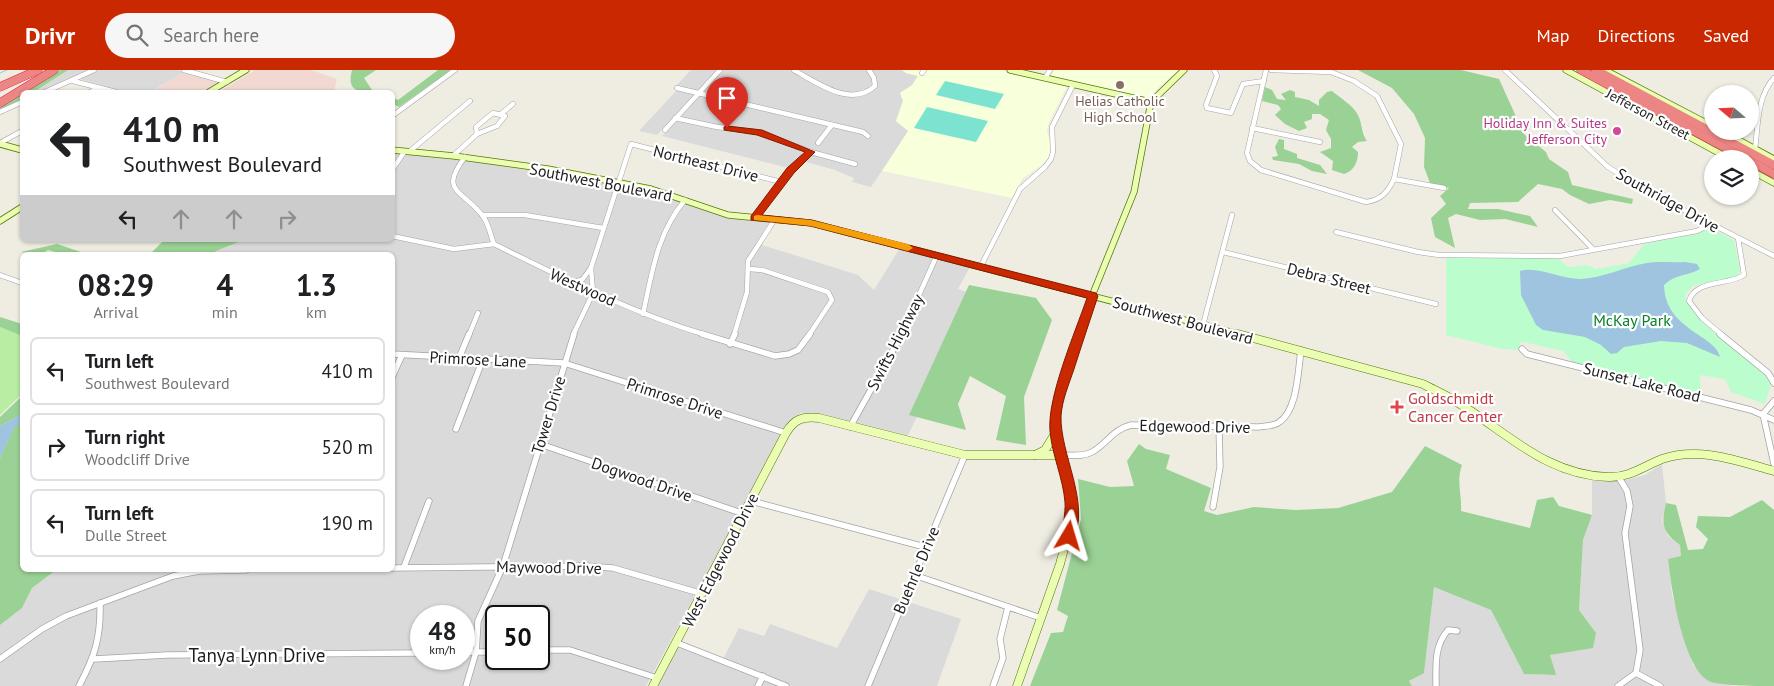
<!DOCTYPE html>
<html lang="en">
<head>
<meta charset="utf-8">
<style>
  :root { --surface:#fff; --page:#f6f6f6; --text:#202124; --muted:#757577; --line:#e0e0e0; --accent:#ca2800 }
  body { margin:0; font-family:"PT Sans",sans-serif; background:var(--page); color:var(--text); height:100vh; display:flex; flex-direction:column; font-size:19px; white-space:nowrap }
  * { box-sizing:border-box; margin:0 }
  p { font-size:16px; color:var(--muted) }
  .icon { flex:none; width:28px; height:28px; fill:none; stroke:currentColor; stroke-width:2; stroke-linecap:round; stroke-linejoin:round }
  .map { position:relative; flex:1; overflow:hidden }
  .side { position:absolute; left:20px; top:182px; width:375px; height:320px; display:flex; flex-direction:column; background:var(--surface); border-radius:8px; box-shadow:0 1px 4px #0004 }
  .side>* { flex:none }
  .hud { position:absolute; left:20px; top:20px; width:375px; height:152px; border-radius:8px; box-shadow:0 1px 4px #0004; background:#fff; color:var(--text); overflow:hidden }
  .needle { width:32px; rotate:289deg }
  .controls { position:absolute; left:1704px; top:15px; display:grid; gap:10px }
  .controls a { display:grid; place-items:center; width:55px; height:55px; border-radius:50%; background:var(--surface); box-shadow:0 1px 4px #0004; font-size:25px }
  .speed { position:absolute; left:410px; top:535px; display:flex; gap:10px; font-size:25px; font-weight:700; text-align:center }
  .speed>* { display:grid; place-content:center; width:65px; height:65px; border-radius:50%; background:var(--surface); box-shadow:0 1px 4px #0004; line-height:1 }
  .speed small { font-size:12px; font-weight:400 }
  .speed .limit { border:2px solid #111; border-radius:8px; background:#fff; color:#111 }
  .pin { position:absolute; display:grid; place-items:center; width:42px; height:42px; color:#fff; margin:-51px -21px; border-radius:50% 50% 50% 0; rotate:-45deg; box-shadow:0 0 5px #0007 }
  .pin .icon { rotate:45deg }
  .me { position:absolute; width:55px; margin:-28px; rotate:7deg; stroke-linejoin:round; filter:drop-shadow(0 0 4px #0008) }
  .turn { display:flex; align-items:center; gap:18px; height:105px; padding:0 20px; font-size:22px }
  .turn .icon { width:65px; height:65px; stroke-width:2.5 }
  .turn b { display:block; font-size:35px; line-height:42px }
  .lanes { display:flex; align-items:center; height:48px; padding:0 20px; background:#0003; justify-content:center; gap:25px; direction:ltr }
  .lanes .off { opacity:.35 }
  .eta { display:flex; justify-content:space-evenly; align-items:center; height:85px; text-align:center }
  .eta b { font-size:30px; font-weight:700; line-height:35px }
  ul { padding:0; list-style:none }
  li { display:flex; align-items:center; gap:15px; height:68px; margin:0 10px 8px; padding:0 10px; border:2px solid var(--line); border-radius:8px }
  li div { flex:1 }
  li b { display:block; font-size:19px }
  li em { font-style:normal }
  header { display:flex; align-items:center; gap:30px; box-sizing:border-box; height:70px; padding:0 25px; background:var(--accent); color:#fff }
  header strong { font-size:24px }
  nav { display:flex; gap:28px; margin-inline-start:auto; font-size:18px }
  .search { width:350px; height:45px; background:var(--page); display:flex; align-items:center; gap:12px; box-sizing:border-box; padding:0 18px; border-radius:28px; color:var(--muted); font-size:19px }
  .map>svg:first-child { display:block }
  .residential { fill:#dbdada; fill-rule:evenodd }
  .commercial { fill:#f1d8d0 }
  .education { fill:#f8ffdb }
  .grass { fill:#baeda4 }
  .forest { fill:#9ad194 }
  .park { fill:#bcfdce }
  .pitch { fill:#7be3d0 }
  .water { fill:#9fc4e0 }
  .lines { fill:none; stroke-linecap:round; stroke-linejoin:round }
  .stream { stroke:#9fc4e0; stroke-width:1 }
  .street-far1-casing { stroke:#a4a4a4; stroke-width:5.5 }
  .street-casing { stroke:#a4a4a4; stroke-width:7 }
  .secondary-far1-casing { stroke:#537800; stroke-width:7 }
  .secondary-casing { stroke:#537800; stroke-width:9 }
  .highway-casing { stroke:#e31936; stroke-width:9 }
  .street-far1 { stroke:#fff; stroke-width:4.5 }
  .street { stroke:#fff; stroke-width:5.5 }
  .secondary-far1 { stroke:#ebfdb2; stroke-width:5.5 }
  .secondary { stroke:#ebfdb2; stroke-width:8 }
  .highway { stroke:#ec8684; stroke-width:8 }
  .route { fill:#ca2800; stroke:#831a00 }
  .slow { fill:#f59e0b }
  .education-dot { fill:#8d6e63; stroke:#fff; stroke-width:2 }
  .hotel-dot { fill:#d1479c; stroke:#fff; stroke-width:2 }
  .health-dot { fill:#e0444e; stroke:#fff; stroke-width:2 }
  .labels { text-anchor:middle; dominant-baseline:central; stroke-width:4.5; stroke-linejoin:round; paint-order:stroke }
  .far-education-label { font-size:14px; fill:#785e54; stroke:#fff }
  .far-street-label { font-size:14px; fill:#1d1d1d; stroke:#fff }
  .far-hotel-label { font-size:14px; fill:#b23c85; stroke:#fff; text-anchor:end }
  .street-label { font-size:16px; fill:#1d1d1d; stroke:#fff }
  .park-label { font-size:16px; fill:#058128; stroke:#fff }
  .health-label { font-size:16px; fill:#be3a42; stroke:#fff; text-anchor:start }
  .near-street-label { font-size:19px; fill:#1d1d1d; stroke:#fff }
</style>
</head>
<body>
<header>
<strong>Drivr</strong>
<div class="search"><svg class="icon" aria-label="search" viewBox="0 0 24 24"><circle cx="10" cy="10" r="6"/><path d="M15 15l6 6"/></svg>Search here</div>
<nav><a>Map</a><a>Directions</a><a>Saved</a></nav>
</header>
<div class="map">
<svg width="1774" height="616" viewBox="0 0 1774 616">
  <rect width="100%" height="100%" fill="#efede2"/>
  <g class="residential">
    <polygon points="68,0 90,0 41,22 35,22"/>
    <polygon points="96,0 177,0 185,2 150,22 124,22 80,9"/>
    <polygon points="691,0 717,0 657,65 639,61 677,20 673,19"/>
    <polygon points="722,0 902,0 906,3 918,6 903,31 896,51 909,61 871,117 852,112 854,108 835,100 799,90 789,98 662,66"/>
    <path d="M393 82 458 88 607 113 665 126 724 146 766 152 769 153 756 173 858 205 874 220 900 178 970 197 958 219 977 225 907 367 817 344 800 343 691 533 646 616H0V555L22 538 32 518 56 500H392V185H212L216 181 244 170H392ZM421 546H464V589H421ZM496 546H539V589H496Z"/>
    <polygon points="1662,394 1666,433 1662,450 1668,466 1680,475 1682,486 1668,489 1672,525 1693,595 1710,611 1734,616 1412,616 1409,611 1424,602 1434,517 1491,540 1524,604 1555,605 1550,585 1596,563 1579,540 1583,470 1592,445 1592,409 1612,411 1626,410 1645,405"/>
    <polygon points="869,519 961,549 937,616 658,616 676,580 679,578 721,593 739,558 764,566 770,554 837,578"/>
  </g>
  <g class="commercial">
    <polygon points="255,0 311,0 337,9 334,21 332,22 219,22"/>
    <polygon points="185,2 219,12 202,22 151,22"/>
  </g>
  <g class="education">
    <polygon points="902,0 1001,0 1068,15 1049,52 1047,61 1052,79 1047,91 1022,109 1012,128 882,101 908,61 896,51 903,31 900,23 912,15 918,6 906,3"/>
    <polygon points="1054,0 1179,0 1159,17 1150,29 1051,7"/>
  </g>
  <polygon class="grass" points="0,257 22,266 22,324 0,345"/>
  <g class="forest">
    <polygon points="61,0 68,0 34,22 22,22 22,31 0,40 0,36 49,5"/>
    <path d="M352 0H376L364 8 372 20 379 22C360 22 346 23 352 0Z"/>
    <polygon points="438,0 451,0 399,37 393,34 393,28 398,30"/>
    <polygon points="1358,0 1461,0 1499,9 1524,64 1546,82 1549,89 1568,102 1572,115 1633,129 1632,134 1610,130 1589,134 1570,125 1562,119 1538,114 1518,132 1470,133 1468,139 1498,139 1530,146 1538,157 1505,149 1480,150 1456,144 1448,148 1455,178 1435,167 1431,148 1446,134 1440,126 1449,118 1430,113 1424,97 1425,68 1414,44 1392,18"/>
    <path d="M1265 17 1272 20 1277 29 1286 30 1281 24 1290 20 1295 22V27L1309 30 1319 36V30L1327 22 1332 21C1340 28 1351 34 1356 42 1363 51 1360 62 1367 71L1358 72 1352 77 1358 82C1358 92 1354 101 1344 104L1332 100 1333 91 1320 82 1331 78V69L1326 60 1329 50 1320 44H1312V49L1304 52 1307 58 1299 61 1285 54 1275 45 1281 39 1278 35 1262 31Z"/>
    <polygon points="1279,69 1284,70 1284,79 1297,84 1297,88 1320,95 1327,104 1312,101 1299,94 1273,90 1272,87 1278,86 1275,77"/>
    <polygon points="164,170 244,170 216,181 212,185 149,185"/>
    <polygon points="57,174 90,185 67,185 48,180 40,185 21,182"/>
    <polygon points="969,215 1036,228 1052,250 1024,327 1026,375 996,370 1006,326 970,306 958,334 966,360 909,345"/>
    <polygon points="0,247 22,254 22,266 0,257"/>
    <polygon points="22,326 22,344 0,356 0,347"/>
    <polygon points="22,352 22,500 56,500 32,518 22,538 0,555 0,388 14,357"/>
    <path d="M1139 374 1146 379 1170 385 1166 399 1211 418 1204 441 1217 445 1254 437 1296 440 1338 438 1392 422 1425 376 1462 395C1456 411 1462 424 1461 441L1530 458 1537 430 1553 427 1559 436 1592 445 1583 470 1579 540 1596 563 1593 578 1550 585 1556 605 1524 604 1491 540 1434 517 1424 603 1409 611 1412 616H1030L1051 563 1063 562 1068 546 1057 540 1081 449 1078 409 1110 417 1134 416 1127 391Z"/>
    <path d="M1762 430 1774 440V616C1756 616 1726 616 1711 612 1683 601 1671 516 1668 489L1681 486 1680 475C1662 462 1661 454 1666 433L1676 435 1688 480 1703 479 1708 469 1696 457 1698 446 1730 447Z"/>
  </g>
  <path class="park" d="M1711 158 1734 170 1740 199 1738 206 1693 216 1685 225C1690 253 1743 280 1762 301 1765 305 1768 310 1771 314L1765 334 1731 322 1725 309 1700 305 1701 325 1573 293 1563 281 1524 272 1520 273 1519 280 1502 279 1446 265V188L1468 186 1558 188 1568 197 1587 195 1596 199 1629 193 1644 174 1700 163Z"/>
  <g class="pitch">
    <polygon points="945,11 1004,24 995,39 936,25"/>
    <polygon points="927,37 988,51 976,72 914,58"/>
  </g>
  <g class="water">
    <path d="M1685 192 1697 194 1700 199C1688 206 1675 204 1664 215 1665 260 1716 265 1720 287L1687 273 1661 271 1624 277 1617 283 1611 284 1601 275 1585 267 1543 260 1536 255 1521 225 1520 201C1539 196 1559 209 1580 209 1603 208 1624 197 1647 193 1659 191 1672 193 1685 192Z"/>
    <polygon points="22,344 22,352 14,358 0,388 0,356"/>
  </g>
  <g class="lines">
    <polyline class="stream" points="0,3 7,0"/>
    <defs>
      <g id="street-far1">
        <polyline points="184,0 227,12"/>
        <path d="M794 0C817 13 851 38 875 16L874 8 869 0"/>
        <polyline points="1214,0 1217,6 1206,35 1207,38 1231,43 1243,14 1264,11"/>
        <path d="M1266 0 1247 83 1250 91 1261 100 1366 132C1381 130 1388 122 1394 109"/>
        <polyline points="1271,0 1331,2 1354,11 1377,26 1401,74 1394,109 1444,118"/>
        <polyline points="1505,0 1608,97 1643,119 1774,186"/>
        <polyline points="922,3 924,0"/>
        <polyline points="1045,8 1050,0"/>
        <polyline points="73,11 116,22"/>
        <polyline points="677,18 863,62 868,66"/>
        <polyline points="45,22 94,0"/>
        <polyline points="90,22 98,18"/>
        <polyline points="0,42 22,32"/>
        <polygon points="493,43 505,46 497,56 477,64 476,57"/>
        <polyline points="501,44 513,34"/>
        <polyline points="392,46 455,0"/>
        <polyline points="675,48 717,57 758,62 811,82 855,94"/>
        <polyline points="1252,58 1320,72"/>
        <polyline points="665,60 720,0"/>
        <polyline points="0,73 22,61"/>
        <polyline points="818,73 832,55"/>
        <path d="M1755 79C1758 56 1757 26 1774 8"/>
        <polyline points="410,81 470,31"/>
        <polyline points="454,85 477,64"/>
        <path d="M465 87C438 122 463 120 482 145 489 153 490 165 494 174 563 208 632 243 706 265"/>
        <polyline points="392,100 405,81"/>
        <polyline points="1555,140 1593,179"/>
        <polyline points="482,145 525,145 603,158"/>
        <polyline points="755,148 790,100 811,82"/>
        <polyline points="1336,162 1418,182 1439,185 1560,186 1697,161 1711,154"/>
        <polyline points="392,166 454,179 494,174"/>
        <polyline points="1223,182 1436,234"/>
        <polyline points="981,196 1020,119 1045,97 1051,89 1053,82 1052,57 1073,15"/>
        <polyline points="749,199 762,200 828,222 832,230 809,265"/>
        <polyline points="0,205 22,213"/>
        <polyline points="573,212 582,210 591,198"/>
        <path d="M643 244C652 203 657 163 685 130"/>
        <polyline points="1203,255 1232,145"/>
        <polyline points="469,265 478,243"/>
        <polyline points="573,265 593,223 591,198 631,74 781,112"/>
        <polyline points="734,265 747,222 748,191 775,149"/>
        <polyline points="901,265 937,185"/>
        <path d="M1722 265 1702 248 1689 231C1696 209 1727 216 1744 205L1738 168"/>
      </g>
      <g id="street">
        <polyline points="702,264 775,286 789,284 798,280 810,264"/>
        <polyline points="1720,264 1768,303 1774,313"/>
        <polyline points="730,274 735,264"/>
        <polyline points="1522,279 1527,284 1751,340 1774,350"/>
        <polyline points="392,284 564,293 786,363"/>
        <polyline points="459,288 469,264"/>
        <polyline points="392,307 402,285"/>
        <polyline points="1774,331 1763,344 1774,394"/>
        <polyline points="850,357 902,264"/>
        <polyline points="456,359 483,289"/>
        <polyline points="540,374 744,444"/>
        <path d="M1061 385C1071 385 1083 387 1092 382 1108 373 1112 360 1131 355L1259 357C1265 356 1273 356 1278 353 1298 341 1298 300 1301 280"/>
        <polyline points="1618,406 1627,421 1630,436 1625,463 1640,580 1636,603 1618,616"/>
        <polyline points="751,431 925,477"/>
        <polyline points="1213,437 1220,397 1219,356"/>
        <polyline points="404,497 429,431"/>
        <polyline points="392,498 586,496 613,498 703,524"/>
        <polyline points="914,505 1041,548"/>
        <polyline points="677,573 786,616"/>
        <polyline points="539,580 570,580 657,608"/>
        <polyline points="464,582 496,582"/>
        <polyline points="0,589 42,559 66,546 173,506 199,501 246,500"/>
        <polyline points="94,589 167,585 421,583"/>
        <polyline points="1636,603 1660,616"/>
        <path d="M79 616C95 586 101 567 100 533"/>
        <polyline points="466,616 476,582 478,551 503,496 574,264"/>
        <polyline points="758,616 763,606"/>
        <polyline points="868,616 965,385"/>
        <polyline points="993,616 1003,588 1000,569 1008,537"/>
        <path d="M1436 616C1436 595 1434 576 1448 560L1457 561"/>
      </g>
      <g id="secondary-far1">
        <polyline points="1010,0 1151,32"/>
        <polyline points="1566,0 1730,89"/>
        <polyline points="1605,0 1712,56"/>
        <polyline points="209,22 246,0"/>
        <polyline points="1722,61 1774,89"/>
        <polyline points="0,74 22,80"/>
        <polyline points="392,80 454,86 548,99 651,119 728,145 811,153 1242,265"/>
        <polyline points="1750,100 1774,113"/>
        <polyline points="0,151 22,137"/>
        <polyline points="1079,265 1092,226 1134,122 1151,32 1184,0"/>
      </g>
      <g id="secondary">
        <path d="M1238 264 1423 314C1432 319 1442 323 1450 328 1503 358 1543 405 1608 407 1629 408 1644 396 1662 389 1699 376 1738 391 1774 401"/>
        <polyline points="1035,385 1045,380 1056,362"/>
        <path d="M653 616 786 363C794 349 803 346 819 348L965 385H1061"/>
        <polyline points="1017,616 1060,494 1072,449 1071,431 1056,362 1056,344 1059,327 1080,264"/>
      </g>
      <g id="highway">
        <polyline points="1581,0 1746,89"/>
        <polyline points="1596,0 1774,95"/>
        <polyline points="0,17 38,0"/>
        <polyline points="0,33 54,0"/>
        <polyline points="1750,91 1774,104"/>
      </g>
    </defs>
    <use href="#street-far1" class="street-far1-casing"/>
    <use href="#street" class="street-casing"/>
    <use href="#secondary-far1" class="secondary-far1-casing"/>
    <use href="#secondary" class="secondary-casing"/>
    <use href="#highway" class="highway-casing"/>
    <use href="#street-far1" class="street-far1"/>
    <use href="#street" class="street"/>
    <use href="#secondary-far1" class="secondary-far1"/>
    <use href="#secondary" class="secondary"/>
    <use href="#highway" class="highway"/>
  </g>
  <path class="route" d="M727 56 762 60 815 82 794 103 762 145 811 150 1096 223 1098 226C1090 250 1082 274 1074 299 1069 314 1062 330 1061 346 1060 385 1091 433 1073 470L1069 471 1064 470C1061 464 1066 442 1065 432 1063 408 1052 385 1050 361 1047 327 1075 263 1087 228L811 156 751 150V146L787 98 805 82 757 65 724 60V57Z"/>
  <polygon class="slow" points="757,145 811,150 908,174 913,178 908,181 811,156 754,150 754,146"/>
  <circle class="education-dot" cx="1120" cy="15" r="5"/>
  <circle class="hotel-dot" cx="1617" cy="61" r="5"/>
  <path class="health-dot" d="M1394.5 329.5h5v5h5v5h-5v5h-5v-5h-5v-5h5z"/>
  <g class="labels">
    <g class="far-education-label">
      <text x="1120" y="31">Helias Catholic<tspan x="1120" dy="16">High School</tspan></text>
    </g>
    <g class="far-street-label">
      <text transform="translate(1648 44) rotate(28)">Jefferson Street</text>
    </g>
    <g class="far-hotel-label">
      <text x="1607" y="53">Holiday Inn &amp; Suites<tspan x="1607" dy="16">Jefferson City</tspan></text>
    </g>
    <g class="street-label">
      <text transform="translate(706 93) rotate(14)">Northeast Drive</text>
      <text transform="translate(601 112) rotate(11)">Southwest Boulevard</text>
      <text transform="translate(1668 130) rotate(29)">Southridge Drive</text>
      <text transform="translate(1329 208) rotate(14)">Debra Street</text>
      <text transform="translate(583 217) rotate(24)">Westwood</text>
      <text transform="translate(1183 250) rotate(15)">Southwest Boulevard</text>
      <text transform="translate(895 272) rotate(-63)">Swifts Highway</text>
      <text transform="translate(478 289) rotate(3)">Primrose Lane</text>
      <text transform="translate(1642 312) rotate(14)">Sunset Lake Road</text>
      <text transform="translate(675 328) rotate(18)">Primrose Drive</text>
      <text transform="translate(548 345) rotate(-73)">Tower Drive</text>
      <text transform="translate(1195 356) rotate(1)">Edgewood Drive</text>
      <text transform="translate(642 409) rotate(19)">Dogwood Drive</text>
      <text transform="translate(720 490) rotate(-63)">West Edgewood Drive</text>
      <text transform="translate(549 497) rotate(1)">Maywood Drive</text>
      <text transform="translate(916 500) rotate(-67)">Buehrle Drive</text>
    </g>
    <g class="park-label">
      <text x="1632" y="250">McKay Park</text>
    </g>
    <g class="health-label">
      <text x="1408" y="328">Goldschmidt<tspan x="1408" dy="18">Cancer Center</tspan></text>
    </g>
    <g class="near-street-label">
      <text x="257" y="585">Tanya Lynn Drive</text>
    </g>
  </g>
</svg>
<div class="controls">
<a><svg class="needle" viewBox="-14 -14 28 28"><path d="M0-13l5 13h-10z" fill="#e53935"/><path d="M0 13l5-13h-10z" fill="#757577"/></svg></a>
<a><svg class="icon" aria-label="layers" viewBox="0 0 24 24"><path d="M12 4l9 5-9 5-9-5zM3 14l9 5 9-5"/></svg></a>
</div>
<div class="speed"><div>48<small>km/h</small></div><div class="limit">50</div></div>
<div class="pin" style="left:727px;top:58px;background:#d93025"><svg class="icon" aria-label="arrive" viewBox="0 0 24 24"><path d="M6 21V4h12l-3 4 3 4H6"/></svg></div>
<svg class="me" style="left:1069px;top:466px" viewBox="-20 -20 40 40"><path d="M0-17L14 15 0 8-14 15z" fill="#ca2800" stroke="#fff" stroke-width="4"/></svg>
<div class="hud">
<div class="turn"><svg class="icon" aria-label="left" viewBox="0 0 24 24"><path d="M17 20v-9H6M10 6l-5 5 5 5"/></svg><div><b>410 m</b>Southwest Boulevard</div></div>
<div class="lanes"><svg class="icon" aria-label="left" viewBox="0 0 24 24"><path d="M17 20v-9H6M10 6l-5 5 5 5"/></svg><svg class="icon off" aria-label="ahead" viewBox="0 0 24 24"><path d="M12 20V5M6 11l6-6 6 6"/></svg><svg class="icon off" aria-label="ahead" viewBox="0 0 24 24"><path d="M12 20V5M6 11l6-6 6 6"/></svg><svg class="icon off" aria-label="right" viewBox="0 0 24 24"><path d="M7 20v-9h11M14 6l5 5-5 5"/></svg></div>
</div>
<section class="side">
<div class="eta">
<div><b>08:29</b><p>Arrival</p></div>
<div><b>4</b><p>min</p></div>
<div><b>1.3</b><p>km</p></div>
</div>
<ul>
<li><svg class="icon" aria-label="left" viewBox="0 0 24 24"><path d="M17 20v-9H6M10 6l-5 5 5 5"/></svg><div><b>Turn left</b><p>Southwest Boulevard</p></div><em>410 m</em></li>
<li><svg class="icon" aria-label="right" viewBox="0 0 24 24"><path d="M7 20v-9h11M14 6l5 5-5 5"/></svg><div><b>Turn right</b><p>Woodcliff Drive</p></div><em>520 m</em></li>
<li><svg class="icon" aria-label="left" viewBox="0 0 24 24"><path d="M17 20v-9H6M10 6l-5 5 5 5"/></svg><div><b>Turn left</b><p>Dulle Street</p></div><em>190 m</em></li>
</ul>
</section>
</div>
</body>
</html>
